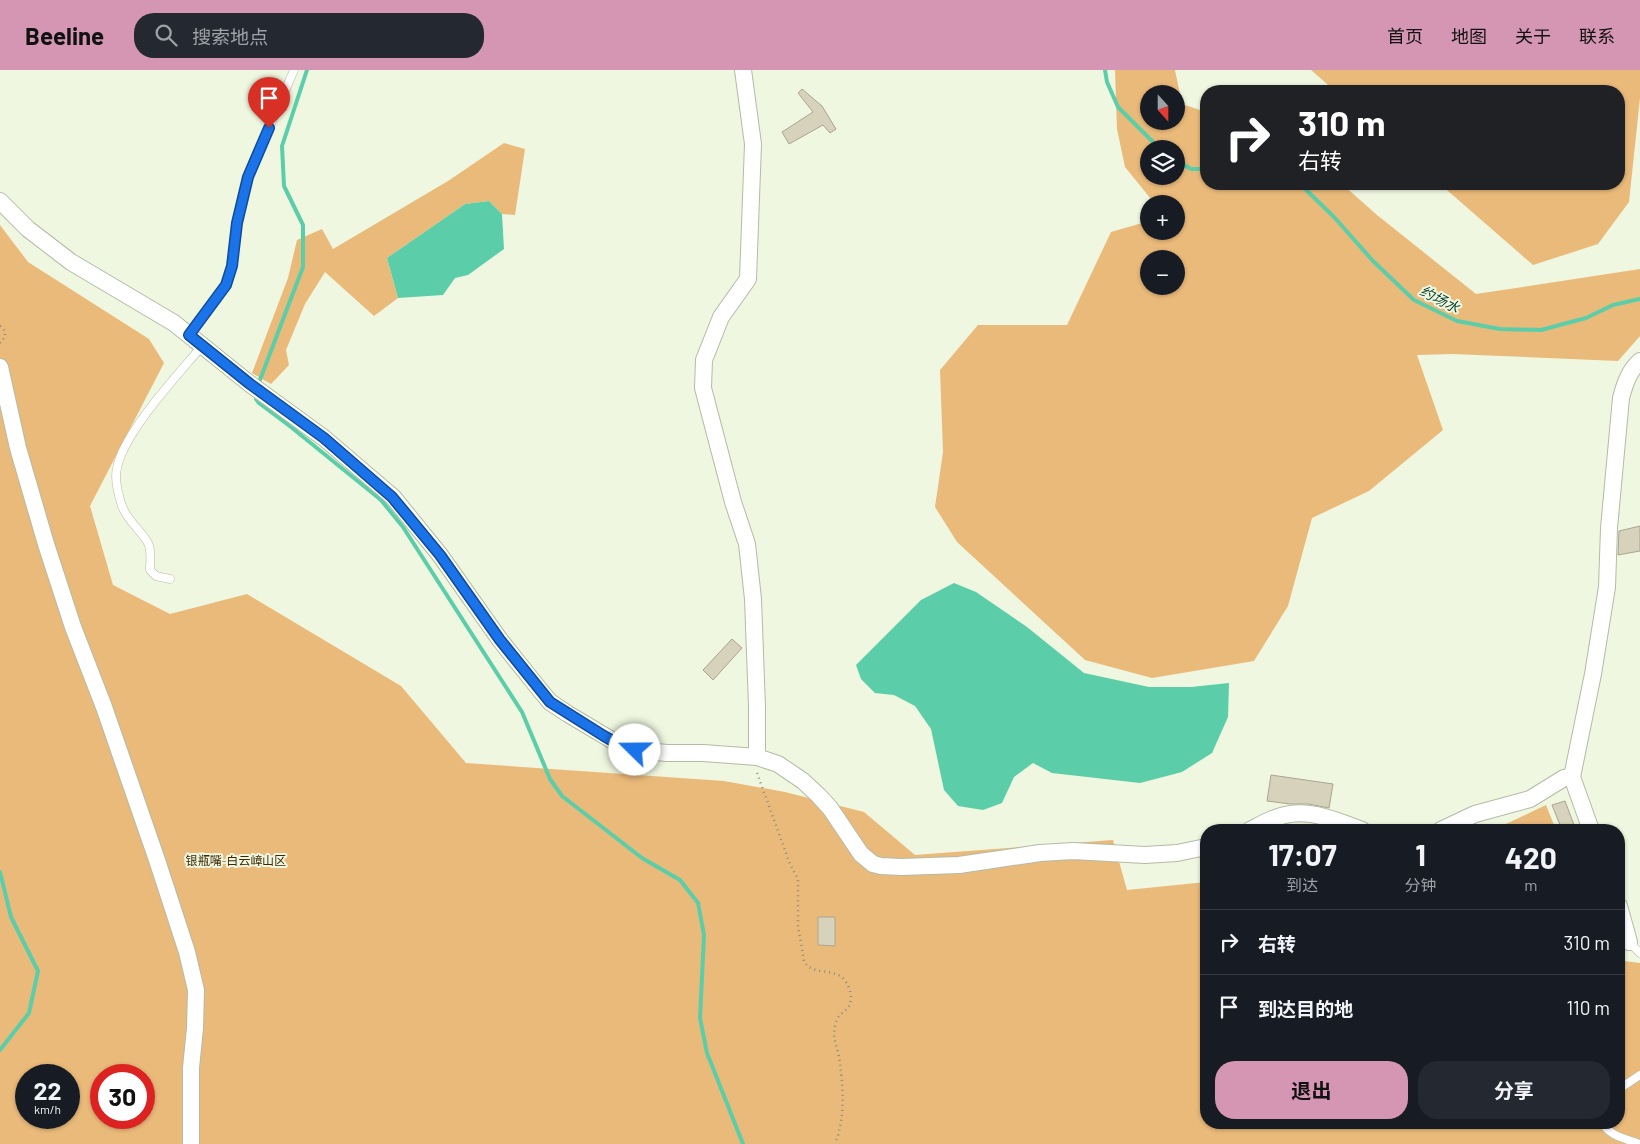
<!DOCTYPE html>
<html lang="zh">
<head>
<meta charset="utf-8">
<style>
  :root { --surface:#171b24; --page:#242831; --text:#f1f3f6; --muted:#9ea1a6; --line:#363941; --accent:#d496b2 }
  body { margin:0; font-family:Barlow,"Noto Sans SC",sans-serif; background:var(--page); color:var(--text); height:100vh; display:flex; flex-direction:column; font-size:19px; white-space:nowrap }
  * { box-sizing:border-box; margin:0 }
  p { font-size:16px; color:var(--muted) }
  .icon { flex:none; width:28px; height:28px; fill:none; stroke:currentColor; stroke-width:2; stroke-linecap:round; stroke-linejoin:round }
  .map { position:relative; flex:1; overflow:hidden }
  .panel { position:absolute; left:1200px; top:754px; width:425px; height:305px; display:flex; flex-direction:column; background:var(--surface); border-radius:20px; box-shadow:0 1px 4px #0004 }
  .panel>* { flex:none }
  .top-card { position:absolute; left:1200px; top:15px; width:425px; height:105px; border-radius:20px; box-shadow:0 1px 4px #0004; background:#202124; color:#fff; overflow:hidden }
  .needle { width:32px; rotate:159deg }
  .tools { position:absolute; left:1140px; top:15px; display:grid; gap:10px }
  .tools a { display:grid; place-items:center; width:45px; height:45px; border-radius:50%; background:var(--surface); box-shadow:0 1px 4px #0004; font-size:25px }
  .speed { position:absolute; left:15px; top:994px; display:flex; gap:10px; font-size:25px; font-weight:700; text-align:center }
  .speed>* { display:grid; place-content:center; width:65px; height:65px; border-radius:50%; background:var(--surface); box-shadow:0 1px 4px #0004; line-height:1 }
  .speed small { font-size:12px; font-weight:400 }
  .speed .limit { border:8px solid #d22; background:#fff; color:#111 }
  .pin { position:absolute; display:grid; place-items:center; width:42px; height:42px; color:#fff; margin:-51px -21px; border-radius:50% 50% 50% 0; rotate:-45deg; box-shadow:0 0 5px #0007 }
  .pin .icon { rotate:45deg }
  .me { position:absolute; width:55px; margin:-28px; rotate:292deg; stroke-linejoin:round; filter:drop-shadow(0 0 4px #0008) }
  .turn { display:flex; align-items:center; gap:18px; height:105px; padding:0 15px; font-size:22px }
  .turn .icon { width:65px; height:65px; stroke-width:2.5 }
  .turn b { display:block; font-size:35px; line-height:42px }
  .eta { display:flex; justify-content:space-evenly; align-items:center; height:85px; text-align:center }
  .eta b { font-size:30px; font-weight:700; line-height:35px }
  .button { display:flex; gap:10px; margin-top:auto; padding:10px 15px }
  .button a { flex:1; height:58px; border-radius:20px; background:var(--accent); color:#111; font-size:20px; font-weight:700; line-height:58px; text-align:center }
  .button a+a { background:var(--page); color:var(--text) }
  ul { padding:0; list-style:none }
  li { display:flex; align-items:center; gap:15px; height:65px; padding:0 15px; border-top:1px solid var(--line) }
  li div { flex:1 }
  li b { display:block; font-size:19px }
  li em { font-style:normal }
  header { display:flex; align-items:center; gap:30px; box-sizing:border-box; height:70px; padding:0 25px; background:var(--accent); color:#111 }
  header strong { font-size:24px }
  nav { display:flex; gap:28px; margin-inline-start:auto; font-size:18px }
  .search { width:350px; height:45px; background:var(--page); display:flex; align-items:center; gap:12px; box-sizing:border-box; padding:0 18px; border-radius:20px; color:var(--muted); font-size:19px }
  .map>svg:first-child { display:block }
  .green { fill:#eaba7a; fill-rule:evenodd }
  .water { fill:#5bcea9 }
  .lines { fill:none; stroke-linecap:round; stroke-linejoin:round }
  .stream { stroke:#5bcea9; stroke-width:4 }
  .building { fill:#d6d2bb; stroke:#aaa58f }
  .service-casing { stroke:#b4bba5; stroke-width:9 }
  .minor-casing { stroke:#b4bba5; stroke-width:18 }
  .path { stroke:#878d7d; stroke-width:2.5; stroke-dasharray:1 4; stroke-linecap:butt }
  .service { stroke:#fff; stroke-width:8 }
  .minor { stroke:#fff; stroke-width:16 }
  .route-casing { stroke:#114b97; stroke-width:12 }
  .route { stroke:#1a73e8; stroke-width:9 }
  .labels { text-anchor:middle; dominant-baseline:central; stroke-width:4; stroke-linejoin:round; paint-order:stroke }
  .park-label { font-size:12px; fill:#402904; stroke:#eff7e0 }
  .water-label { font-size:14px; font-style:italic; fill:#093e2f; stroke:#eff7e0 }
</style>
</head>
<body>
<header>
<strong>Beeline</strong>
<div class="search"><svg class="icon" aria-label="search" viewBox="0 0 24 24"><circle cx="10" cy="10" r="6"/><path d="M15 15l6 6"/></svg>搜索地点</div>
<nav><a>首页</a><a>地图</a><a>关于</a><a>联系</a></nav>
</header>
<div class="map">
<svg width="1640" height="1074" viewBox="0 0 1640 1074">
  <rect width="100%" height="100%" fill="#eff7e0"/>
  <g class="green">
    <path d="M1115 0H1175L1182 34 1206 42V114H1342L1377 145 1476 224 1640 199V266L1618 291 1452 284 1417 285 1443 360 1369 421 1312 448 1288 536 1254 591 1152 608 1085 590 957 472 935 437 943 382 940 300 978 255H1067L1111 162 1149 151V161H1176V134H1160L1151 129 1125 97 1117 59ZM1149 24H1176V51H1149ZM1149 79H1176V106H1149ZM1149 189H1176V216H1149Z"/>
    <polygon points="1311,0 1640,0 1640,28 1629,132 1598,174 1533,195 1440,114 1619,114 1619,21 1335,21"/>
    <polygon points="504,73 525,79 515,145 502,144 489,131 465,134 387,188 398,228 374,246 325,202 305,234 286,280 289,295 271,314 252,303 288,208 297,170 322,159 333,179 448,111"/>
    <path d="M0 155 28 192 149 269 164 293 90 436 113 515 170 544 247 524 401 616 466 693 724 711 785 722 864 742 915 785 1113 770 1127 820 1206 812V1052H1619V872L1624 891 1640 893V1074H0ZM26 1005H69V1048H26ZM101 1005H144V1048H101Z"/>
    <polygon points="1546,735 1556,760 1493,760"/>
  </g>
  <g class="water">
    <polygon points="489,131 502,144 504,179 468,205 455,208 443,225 398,228 387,188 465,134"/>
    <polygon points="954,513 976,522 1027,557 1084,603 1149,617 1191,617 1229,613 1228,647 1212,683 1182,702 1140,713 1052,703 1033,693 1014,707 1002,733 983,740 958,736 944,720 931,659 915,636 894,625 875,623 861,609 856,595 921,530"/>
  </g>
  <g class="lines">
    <g class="stream">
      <polyline points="1105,0 1107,12 1118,37 1160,79"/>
      <polyline points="1176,90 1191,99 1206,99"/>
      <polyline points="1300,114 1334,147 1373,191 1414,230 1457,251 1500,259 1541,260 1586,248 1613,235 1640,229"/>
      <polyline points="258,315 303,197 303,155 284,116 282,76 307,0"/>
      <polyline points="257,324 256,329 259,333 291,357 381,430 403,457 522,642 550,709 562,726 642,788 680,810 698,833 704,865 700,948 707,983 743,1074"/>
      <polyline points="0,802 11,847 38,901 29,943 0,980"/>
    </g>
  </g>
  <g class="building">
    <polygon points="802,19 822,36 836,59 830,63 823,55 789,74 782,62 813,42 798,23"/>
    <polygon points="1640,456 1640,481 1618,485 1619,461"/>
    <polygon points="732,569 742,578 713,610 703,600"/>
    <polygon points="1271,705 1333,714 1329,738 1309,734 1290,734 1267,731"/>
    <polygon points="1565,731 1576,760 1562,760 1552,735"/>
    <polygon points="818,847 835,847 835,876 818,875"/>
  </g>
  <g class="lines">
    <defs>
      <g id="service">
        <polyline points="189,265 226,215 232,196 237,153 248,107 294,0"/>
        <path d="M170 509 156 506 150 500C150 492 152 481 148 473 141 460 128 452 122 436 118 424 114 410 117 398 124 362 177 306 202 276"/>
        <polyline points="1629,872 1640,883"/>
        <polyline points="1619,1019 1640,1005"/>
        <path d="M1603 1052C1607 1066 1628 1069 1639 1074"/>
      </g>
      <g id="minor">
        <polyline points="743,0 753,74 748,209 721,247 704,290 703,318 733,432 747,474 753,529 757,637 757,687"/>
        <polyline points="0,131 28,159 71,192 174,253 250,314 324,368 393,427 440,485 500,570 540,620 550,632 568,644 620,675 635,680 667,683 703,683 757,687 778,694 803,711 819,726 830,738 861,784 873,794 881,796 901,797 959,795 1040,783 1073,781 1145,785 1177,783 1206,777"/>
        <polyline points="0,297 18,378 46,474 73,557 104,637 157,790 187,882 196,920 195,958 191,998 191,1074"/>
        <path d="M1250 760C1262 754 1275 746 1290 744 1313 740 1341 752 1362 760"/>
        <polyline points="1441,760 1475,744 1530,729 1564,708 1572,707"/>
        <path d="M1591 760 1572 707 1593 604 1607 517 1609 458 1621 328C1625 313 1629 301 1640 291"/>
        <polyline points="1619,836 1629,872"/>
      </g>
    </defs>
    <use href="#service" class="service-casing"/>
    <use href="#minor" class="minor-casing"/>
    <g class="path">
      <polyline points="0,256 5,261 5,267 0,273"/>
      <path d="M757 703 790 794 798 809V856L804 891C812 907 836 896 846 912 851 920 853 930 848 938 845 941 842 943 839 946 836 950 834 959 834 964 834 972 838 979 839 987 843 1014 846 1047 835 1074"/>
    </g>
    <use href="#service" class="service"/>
    <use href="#minor" class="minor"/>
  </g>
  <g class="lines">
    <defs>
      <polyline id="route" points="269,58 248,107 237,153 232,196 226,215 189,265 250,314 324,368 392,427 440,485 500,570 550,632 604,666 620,675 635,680"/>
    </defs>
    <use href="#route" class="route-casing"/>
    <use href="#route" class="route"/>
  </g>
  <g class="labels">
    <g class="park-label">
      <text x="236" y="790">银瓶嘴-白云嶂山区</text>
    </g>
    <g class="water-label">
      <text transform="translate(1440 229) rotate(27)">约场水</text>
    </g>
  </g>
</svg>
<div class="tools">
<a><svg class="needle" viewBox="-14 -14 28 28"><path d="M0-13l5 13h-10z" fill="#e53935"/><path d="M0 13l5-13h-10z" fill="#9ea1a6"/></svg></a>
<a><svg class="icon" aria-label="layers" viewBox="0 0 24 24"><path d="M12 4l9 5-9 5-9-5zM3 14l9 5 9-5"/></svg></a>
<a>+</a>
<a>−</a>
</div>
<div class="speed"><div>22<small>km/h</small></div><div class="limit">30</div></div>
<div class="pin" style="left:269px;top:58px;background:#d93025"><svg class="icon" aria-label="arrive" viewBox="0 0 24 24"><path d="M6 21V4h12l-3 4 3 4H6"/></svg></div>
<svg class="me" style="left:635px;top:680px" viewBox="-20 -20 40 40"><circle r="19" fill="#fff"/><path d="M0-13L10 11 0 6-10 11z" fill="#1a73e8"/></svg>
<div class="top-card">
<div class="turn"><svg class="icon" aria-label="right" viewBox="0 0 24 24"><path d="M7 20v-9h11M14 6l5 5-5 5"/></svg><div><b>310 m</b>右转</div></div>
</div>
<section class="panel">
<div class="eta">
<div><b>17:07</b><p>到达</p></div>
<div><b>1</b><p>分钟</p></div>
<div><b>420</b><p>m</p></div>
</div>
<ul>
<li><svg class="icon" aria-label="right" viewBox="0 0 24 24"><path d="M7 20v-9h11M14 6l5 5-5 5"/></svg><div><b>右转</b></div><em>310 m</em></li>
<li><svg class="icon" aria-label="arrive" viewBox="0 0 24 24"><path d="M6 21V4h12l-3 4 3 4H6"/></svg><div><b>到达目的地</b></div><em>110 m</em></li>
</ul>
<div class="button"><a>退出</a><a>分享</a></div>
</section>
</div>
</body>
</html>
